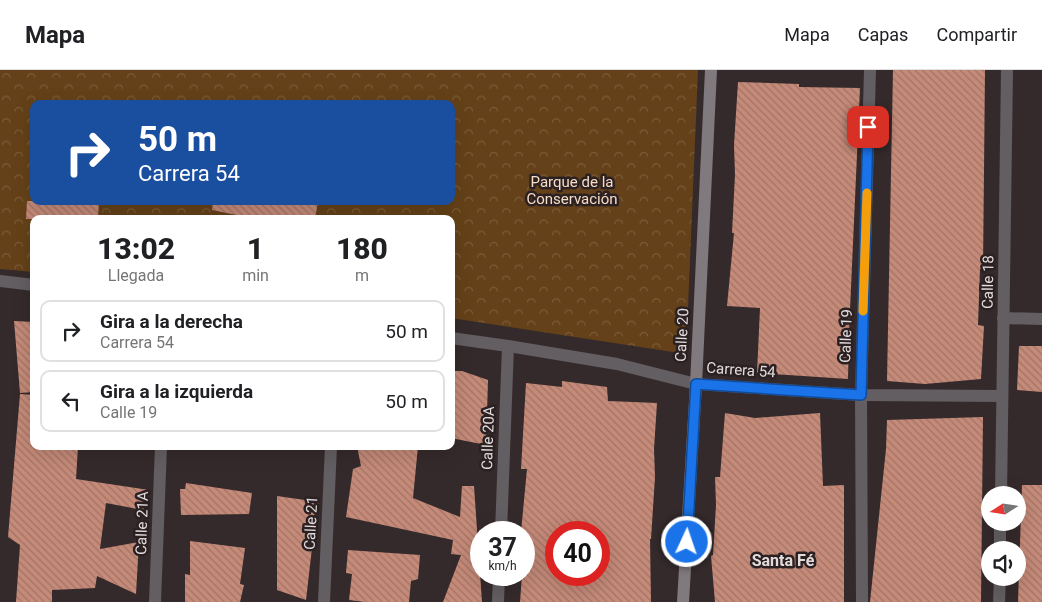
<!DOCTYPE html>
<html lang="es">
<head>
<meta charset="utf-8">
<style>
  :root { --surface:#fff; --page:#f6f6f6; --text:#202124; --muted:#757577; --line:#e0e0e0 }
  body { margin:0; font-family:Roboto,sans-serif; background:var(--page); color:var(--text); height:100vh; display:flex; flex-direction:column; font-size:19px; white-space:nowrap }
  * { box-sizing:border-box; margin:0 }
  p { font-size:16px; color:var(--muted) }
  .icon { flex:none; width:28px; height:28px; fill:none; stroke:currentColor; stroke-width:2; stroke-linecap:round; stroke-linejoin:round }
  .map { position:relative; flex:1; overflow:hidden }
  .details { position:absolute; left:30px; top:145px; width:425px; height:235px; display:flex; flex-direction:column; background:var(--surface); border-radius:10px; box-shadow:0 5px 20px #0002 }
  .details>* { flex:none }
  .banner { position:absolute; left:30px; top:30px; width:425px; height:105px; border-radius:10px; box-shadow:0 5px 20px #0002; background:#1a4fa0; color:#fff; overflow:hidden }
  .needle { width:32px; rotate:258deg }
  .buttons { position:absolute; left:981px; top:416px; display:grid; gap:10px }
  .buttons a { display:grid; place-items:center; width:45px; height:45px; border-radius:50%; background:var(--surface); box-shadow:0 5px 20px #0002; font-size:25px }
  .speed { position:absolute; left:470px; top:451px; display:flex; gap:10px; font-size:25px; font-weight:700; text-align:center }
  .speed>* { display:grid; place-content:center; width:65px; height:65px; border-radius:50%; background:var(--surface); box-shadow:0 5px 20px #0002; line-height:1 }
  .speed small { font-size:12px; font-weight:400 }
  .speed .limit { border:8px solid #d22; background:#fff; color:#111 }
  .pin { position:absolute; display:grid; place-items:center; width:42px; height:42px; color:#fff; margin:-21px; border-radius:10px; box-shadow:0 2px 8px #0006 }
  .me { position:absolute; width:55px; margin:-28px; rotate:3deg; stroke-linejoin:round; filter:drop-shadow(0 0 4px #0008) }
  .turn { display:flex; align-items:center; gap:18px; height:105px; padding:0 25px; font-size:22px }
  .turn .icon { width:65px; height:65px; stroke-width:2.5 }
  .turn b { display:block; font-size:35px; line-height:42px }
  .eta { display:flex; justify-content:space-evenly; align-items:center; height:85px; text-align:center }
  .eta b { font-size:30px; font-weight:800; line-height:35px }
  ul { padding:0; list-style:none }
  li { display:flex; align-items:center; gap:15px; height:62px; margin:0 10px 8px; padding:0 15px; border:2px solid var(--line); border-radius:10px }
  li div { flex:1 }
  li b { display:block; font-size:19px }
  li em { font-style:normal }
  header { display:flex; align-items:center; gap:30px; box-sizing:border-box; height:70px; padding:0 25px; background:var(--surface); border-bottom:1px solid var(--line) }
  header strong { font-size:24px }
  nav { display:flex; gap:28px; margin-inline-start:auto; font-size:18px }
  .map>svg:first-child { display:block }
  .park { fill:url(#park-crowns); fill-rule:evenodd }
  .building { fill:url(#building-back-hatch); fill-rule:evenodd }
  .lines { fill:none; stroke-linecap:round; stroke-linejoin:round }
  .street { stroke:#635e61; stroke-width:12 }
  .secondary { stroke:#80797d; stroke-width:12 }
  .route-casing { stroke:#114b97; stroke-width:12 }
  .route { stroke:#1a73e8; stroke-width:9 }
  .slow { stroke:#f59e0b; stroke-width:9 }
  .labels { text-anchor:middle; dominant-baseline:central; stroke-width:5; stroke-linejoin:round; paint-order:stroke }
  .park-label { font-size:15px; fill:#f6dcc3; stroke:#2b2022 }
  .street-label { font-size:15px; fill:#e3dcdc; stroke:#2b2022 }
  .neighbourhood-label { font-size:16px; font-weight:bold; fill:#e3dcdc; stroke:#2b2022 }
</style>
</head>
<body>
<header>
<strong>Mapa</strong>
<nav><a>Mapa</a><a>Capas</a><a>Compartir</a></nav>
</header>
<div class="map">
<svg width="1042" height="532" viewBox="0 0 1042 532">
  <defs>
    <pattern id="park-crowns" width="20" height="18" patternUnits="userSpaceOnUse" patternTransform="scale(1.25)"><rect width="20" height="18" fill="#644118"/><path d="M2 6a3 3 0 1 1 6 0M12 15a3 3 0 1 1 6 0" fill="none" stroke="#7a5c39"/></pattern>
    <pattern id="building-back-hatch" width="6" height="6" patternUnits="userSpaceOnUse" patternTransform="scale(1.25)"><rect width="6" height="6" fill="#c68a78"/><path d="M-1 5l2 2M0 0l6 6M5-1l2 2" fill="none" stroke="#9f7468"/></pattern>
  </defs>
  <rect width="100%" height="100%" fill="#352a2b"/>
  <path class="park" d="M0 0H698L686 284 451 248V149H34V202L0 199ZM34 34H451V131H34Z"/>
  <g class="building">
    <polygon points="893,0 985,0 983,199 980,199 978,255 984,256 981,309 925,314 887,311"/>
    <polygon points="738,12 799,14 799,17 860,18 849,262 848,309 757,303 760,238 727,236 734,163 732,163 735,105 734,75"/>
    <polygon points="27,131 99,131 98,149 26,149"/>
    <polygon points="213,131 318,131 315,149 256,149 212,140"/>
    <polygon points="14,251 34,252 34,322 20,323"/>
    <polygon points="1019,276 1042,276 1042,322 1017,320"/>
    <polygon points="451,301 462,301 488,310 486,375 451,368"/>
    <path d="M562 311 607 317 608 331 657 333 654 379 655 407 651 469H650L651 532H520L522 505H524V462H521L527 399H521L526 313 562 317ZM556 462H599V505H556Z"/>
    <polygon points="20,324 34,325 34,376 78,376 76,409 149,420 143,440 106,433 100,479 139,472 136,524 97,506 95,518 52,520 52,532 16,532 20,475 8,467"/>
    <polygon points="725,343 755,348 820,343 823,416 844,415 844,532 715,532 711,486 713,485 716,435 715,407 720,407"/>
    <polygon points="983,347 981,532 870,532 886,379 887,350"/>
    <polygon points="357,376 418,376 413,428 460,447 462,416 474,416 482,532 443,532 461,485 451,484 453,470 346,447 353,399 361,396"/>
    <polygon points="186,413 252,423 249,444 181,445 180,419 185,419"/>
    <polygon points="1022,415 1042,415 1042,532 1018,532"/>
    <polygon points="277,426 319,432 304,477 312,478 306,530 277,520"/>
    <polygon points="190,471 245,478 240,514 244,515 240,532 185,532 185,504 190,505"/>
    <polygon points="348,480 420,485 418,509 411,511 409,532 365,532 349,530 352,504 346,503"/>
  </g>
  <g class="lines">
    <g class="street">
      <polyline points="0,211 34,215"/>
      <polyline points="1003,248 1042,249"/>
      <polyline points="451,268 508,276 617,294 696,314 861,325 1002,326"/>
      <polyline points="1001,425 1007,0"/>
      <polyline points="501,462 508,276"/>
      <polyline points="1000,480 1000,452"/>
      <polyline points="155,532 161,376"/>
      <polyline points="324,532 331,376"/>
      <polyline points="498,532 499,505"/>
      <polyline points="862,532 861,325 870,0"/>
      <polyline points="999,532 1000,508"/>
    </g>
    <polyline class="secondary" points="683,532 696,314 711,0"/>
  </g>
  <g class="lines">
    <defs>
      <polyline id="route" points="687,472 696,314 861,325 868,57"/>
    </defs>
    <use href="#route" class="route-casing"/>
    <use href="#route" class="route"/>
    <polyline class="slow" points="863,241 867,123"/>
  </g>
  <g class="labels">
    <g class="park-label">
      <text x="572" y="112">Parque de la<tspan x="572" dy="17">Conservación</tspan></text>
    </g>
    <g class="street-label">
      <text transform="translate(988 212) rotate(-89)">Calle 18</text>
      <text transform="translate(682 265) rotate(-87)">Calle 20</text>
      <text transform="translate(846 266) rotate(-88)">Calle 19</text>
      <text transform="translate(741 300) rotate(4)">Carrera 54</text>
      <text transform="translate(488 368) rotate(-88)">Calle 20A</text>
      <text transform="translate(142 453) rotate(-88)">Calle 21A</text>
      <text transform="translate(311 453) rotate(-87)">Calle 21</text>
    </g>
    <g class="neighbourhood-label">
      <text x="783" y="490">Santa Fé</text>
    </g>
  </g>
</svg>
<div class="buttons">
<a><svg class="needle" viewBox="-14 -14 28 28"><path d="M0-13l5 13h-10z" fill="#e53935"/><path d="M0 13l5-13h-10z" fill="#757577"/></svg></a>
<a><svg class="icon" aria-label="sound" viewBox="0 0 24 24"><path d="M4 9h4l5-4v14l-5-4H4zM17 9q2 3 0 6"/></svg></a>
</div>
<div class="speed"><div>37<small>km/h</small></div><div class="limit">40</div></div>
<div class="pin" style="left:868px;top:57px;background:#d93025"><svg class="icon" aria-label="arrive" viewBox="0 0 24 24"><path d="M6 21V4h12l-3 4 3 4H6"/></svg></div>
<svg class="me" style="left:687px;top:472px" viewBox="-20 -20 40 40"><circle r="17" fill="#1a73e8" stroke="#fff" stroke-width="3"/><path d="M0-11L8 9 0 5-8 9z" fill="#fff"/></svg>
<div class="banner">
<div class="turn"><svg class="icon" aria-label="right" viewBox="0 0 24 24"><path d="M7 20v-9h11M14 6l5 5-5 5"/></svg><div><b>50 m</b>Carrera 54</div></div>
</div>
<section class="details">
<div class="eta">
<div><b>13:02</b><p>Llegada</p></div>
<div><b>1</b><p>min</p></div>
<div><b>180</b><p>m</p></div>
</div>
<ul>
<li><svg class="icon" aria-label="right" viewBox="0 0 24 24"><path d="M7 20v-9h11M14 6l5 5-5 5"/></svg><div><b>Gira a la derecha</b><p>Carrera 54</p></div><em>50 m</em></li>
<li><svg class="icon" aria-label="left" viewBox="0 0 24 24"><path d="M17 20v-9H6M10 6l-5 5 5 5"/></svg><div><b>Gira a la izquierda</b><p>Calle 19</p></div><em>50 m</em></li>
</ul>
</section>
</div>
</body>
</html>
